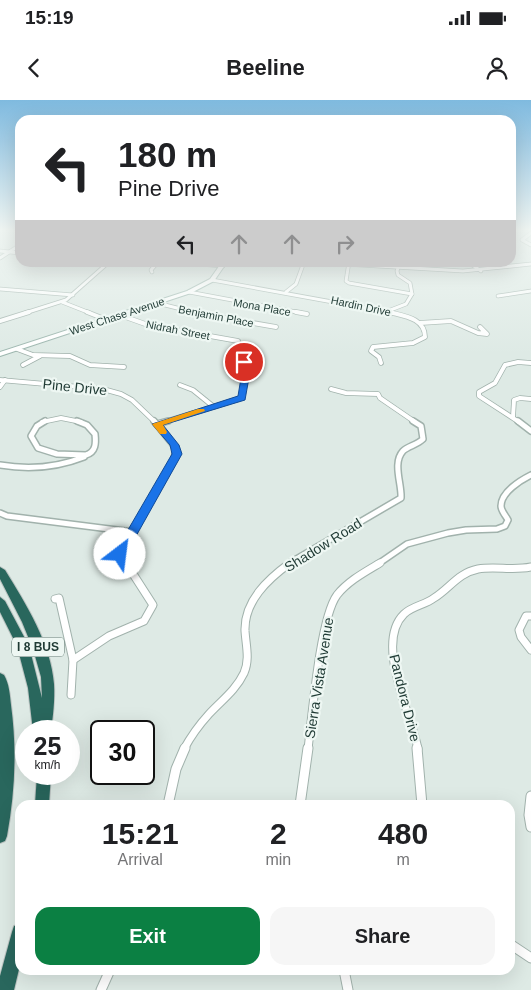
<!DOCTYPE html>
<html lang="en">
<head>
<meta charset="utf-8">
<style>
  :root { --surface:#fff; --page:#f6f6f6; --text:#202124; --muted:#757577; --accent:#0b8043 }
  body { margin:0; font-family:Arial,sans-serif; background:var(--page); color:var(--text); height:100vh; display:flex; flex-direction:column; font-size:19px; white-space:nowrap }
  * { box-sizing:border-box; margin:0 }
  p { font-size:16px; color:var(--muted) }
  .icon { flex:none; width:28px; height:28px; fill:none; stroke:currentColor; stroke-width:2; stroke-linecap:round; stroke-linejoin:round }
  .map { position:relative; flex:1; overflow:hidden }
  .sheet { position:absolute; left:15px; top:700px; width:500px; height:175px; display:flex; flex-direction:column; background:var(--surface); border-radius:15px; box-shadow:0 5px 20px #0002 }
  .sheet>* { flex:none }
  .guide { position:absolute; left:15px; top:15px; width:501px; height:152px; border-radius:15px; box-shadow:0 5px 20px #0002; background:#fff; color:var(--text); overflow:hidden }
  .speed { position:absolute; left:15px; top:620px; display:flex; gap:10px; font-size:25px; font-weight:700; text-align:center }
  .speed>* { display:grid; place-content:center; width:65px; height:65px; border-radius:50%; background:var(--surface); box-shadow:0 5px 20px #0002; line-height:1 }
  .speed small { font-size:12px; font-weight:400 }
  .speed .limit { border:2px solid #111; border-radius:8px; background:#fff; color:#111 }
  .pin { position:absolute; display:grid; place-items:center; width:42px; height:42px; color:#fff; margin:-21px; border:2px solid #fff; border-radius:50%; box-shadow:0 1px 5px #0007 }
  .me { position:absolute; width:55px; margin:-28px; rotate:30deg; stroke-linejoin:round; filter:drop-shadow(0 0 4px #0008) }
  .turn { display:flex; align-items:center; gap:18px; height:105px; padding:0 20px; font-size:22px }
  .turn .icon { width:65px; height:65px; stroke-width:2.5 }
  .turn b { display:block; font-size:35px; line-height:42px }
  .lanes { display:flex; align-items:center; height:48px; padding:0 20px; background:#0003; justify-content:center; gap:25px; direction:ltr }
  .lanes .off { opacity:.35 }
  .eta { display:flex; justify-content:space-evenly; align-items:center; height:85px; text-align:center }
  .eta b { font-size:30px; font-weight:800; line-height:35px }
  .cta { display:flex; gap:10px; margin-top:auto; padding:10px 20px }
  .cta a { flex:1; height:58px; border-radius:15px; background:var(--accent); color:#fff; font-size:20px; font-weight:800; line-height:58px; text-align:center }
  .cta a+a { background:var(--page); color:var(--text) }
  .status { display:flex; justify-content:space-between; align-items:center; height:35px; padding:0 25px; background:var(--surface); direction:ltr }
  .status svg { height:14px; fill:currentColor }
  header { display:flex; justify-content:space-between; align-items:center; height:65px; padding:0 20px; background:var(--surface); font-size:22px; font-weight:800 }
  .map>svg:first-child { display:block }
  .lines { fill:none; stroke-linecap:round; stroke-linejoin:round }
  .minor-far4-casing { stroke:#a1b2ac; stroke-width:4.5 }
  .minor-far3-casing { stroke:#a1b2ac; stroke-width:5.5 }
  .minor-far2-casing { stroke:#a1b2ac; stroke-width:8 }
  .minor-far1-casing { stroke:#a1b2ac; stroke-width:9 }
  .minor-casing { stroke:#a1b2ac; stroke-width:11 }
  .secondary-casing { stroke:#9cb6ae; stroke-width:2 }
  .motorway-casing { stroke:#bcc4c2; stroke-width:2 }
  .minor-far4 { stroke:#fff; stroke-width:3 }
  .minor-far3 { stroke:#fff; stroke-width:4 }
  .minor-far2 { stroke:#fff; stroke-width:5 }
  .minor-far1 { stroke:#fff; stroke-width:7 }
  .minor { stroke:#fff; stroke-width:9 }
  .secondary { fill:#fff; fill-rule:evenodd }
  .motorway { fill:#29675d; fill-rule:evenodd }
  .route { fill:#1a73e8; stroke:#114b97 }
  .slow { fill:#f59e0b }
  .labels { text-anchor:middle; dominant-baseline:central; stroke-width:4.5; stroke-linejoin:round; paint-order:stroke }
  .far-street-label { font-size:11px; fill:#1f3a34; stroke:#eef7f3 }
  .shield { fill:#eef7f3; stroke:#5d736d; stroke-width:1 }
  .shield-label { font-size:12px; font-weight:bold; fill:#1f3a34 }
  .street-label { font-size:14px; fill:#1f3a34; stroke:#eef7f3 }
</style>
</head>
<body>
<div class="status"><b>15:19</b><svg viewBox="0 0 49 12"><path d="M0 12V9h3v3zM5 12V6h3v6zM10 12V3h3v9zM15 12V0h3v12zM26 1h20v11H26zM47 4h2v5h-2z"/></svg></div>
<header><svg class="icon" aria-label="back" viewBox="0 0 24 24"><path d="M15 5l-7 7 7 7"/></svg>Beeline<svg class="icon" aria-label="person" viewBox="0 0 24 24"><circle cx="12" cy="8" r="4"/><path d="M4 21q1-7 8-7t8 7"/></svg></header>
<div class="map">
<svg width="531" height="890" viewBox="0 0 531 890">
  <rect width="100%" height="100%" fill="#deeae5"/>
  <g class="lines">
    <defs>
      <g id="minor-far4">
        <polyline points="531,133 522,140 531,145"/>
        <polyline points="0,151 20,153"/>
        <polyline points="0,158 20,145"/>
        <polyline points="175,162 223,166"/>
        <polyline points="309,162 463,171 531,164"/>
        <polyline points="349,162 346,181 349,183 412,194"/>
        <polyline points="468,162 481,171"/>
        <polyline points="152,172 151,170 158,162"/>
        <polyline points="212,180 393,213"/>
        <polyline points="0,189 73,195"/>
        <polyline points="189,192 302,213"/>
        <polyline points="286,192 296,184 304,162"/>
        <polyline points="498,196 531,191"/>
        <polyline points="62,202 90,213"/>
        <polyline points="157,203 197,213"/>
        <polyline points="388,211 406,204 412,194 410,183 398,175 397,171 400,162"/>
        <polyline points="25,213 66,200 109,162"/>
      </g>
      <g id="minor-far3">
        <polyline points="87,212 107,220"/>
        <polyline points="190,212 276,227"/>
        <polyline points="296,212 307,214"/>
        <polyline points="120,215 148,225 238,241"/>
        <polyline points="0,221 29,212"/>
        <polyline points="420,223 451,221 478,233 487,234 480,227"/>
        <polyline points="17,249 33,255 70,256 90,265 124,267"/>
        <path d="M381 263 379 257 371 251 373 247 413 243 425 237C425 218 404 216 389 212"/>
        <polyline points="23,265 40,256"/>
        <polyline points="0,280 103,289 121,294 132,300 155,322"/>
        <polyline points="180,285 193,290 214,307"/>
        <polyline points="0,287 5,280"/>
        <polyline points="331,289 346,293 378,294 380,298 415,322"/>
        <polyline points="513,317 514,300 520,298 531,299"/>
        <polyline points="42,322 61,318 81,322"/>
        <polyline points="164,322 242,298 246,272 244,262"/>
        <polyline points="519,322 479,296 479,292 495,283 505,265 518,262 531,263"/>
      </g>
      <g id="minor-far2">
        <path d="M45 321 37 326 31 336 38 348 57 354 86 355C96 352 96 343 95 334L87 325 77 321"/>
        <polyline points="518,321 531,331"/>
        <polyline points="157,324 168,321"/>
        <path d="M0 365C29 370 56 368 84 357"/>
        <polyline points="0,413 7,416 133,432"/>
        <polyline points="126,464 120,454 174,360 176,348 154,321"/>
        <path d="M288 464 401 398C402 384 392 363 403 351 408 346 417 345 423 339L421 326 413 321"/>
        <path d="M378 464 407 444 448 433 466 430 497 429 505 426 508 420C506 416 501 411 501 406 501 392 521 380 531 375"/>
      </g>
      <g id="minor-far1">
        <polyline points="55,499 59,498 73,560 71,595"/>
        <polyline points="531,516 526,516 519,530 521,537 531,550"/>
        <polyline points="73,560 109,536 144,521 153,505 126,463"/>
        <path d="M184 649C191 636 199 625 209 614 221 601 236 590 244 573 250 559 246 546 245 531 244 501 268 479 290 463"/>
        <path d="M308 649C312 617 320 518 337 495 348 481 365 472 380 463"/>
        <path d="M418 649C412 616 374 543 404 514 412 506 425 505 434 498 450 488 458 473 478 469 496 466 513 471 531 467"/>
      </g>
      <g id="minor">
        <polyline points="417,648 422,705"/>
        <polyline points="531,696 529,715 531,727"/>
        <polyline points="168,705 176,669 185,648"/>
        <polyline points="300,705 308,648"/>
        <polyline points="510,844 531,858"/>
        <polyline points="344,870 348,890"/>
        <polyline points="101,890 110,870"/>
      </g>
      <polygon id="secondary" points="222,162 227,162 214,181 191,193 0,256 0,252 187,191 210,179"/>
      <g id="motorway">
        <path d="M0 467 5 470C26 504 51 544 54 584 55 600 53 616 51 631H33L28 588 17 546 0 512V497L5 501 29 546 42 598 41 577 33 549 22 522 0 479Z"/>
        <path d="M0 573 4 575C9 583 10 595 11 605 17 649 15 692 7 736L5 741 0 743Z"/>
        <polygon points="37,674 51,674 49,705 35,705"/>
        <polygon points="20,824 20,865 14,890 0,890 0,876 12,832 14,826"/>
      </g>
    </defs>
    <use href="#minor-far4" class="minor-far4-casing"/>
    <use href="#minor-far3" class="minor-far3-casing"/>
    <use href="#minor-far2" class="minor-far2-casing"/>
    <use href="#minor-far1" class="minor-far1-casing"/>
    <use href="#minor" class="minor-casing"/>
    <use href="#secondary" class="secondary-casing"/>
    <use href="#motorway" class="motorway-casing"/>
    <use href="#minor-far4" class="minor-far4"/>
    <use href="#minor-far3" class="minor-far3"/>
    <use href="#minor-far2" class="minor-far2"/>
    <use href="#minor-far1" class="minor-far1"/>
    <use href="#minor" class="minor"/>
    <use href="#secondary" class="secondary"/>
    <use href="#motorway" class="motorway"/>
  </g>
  <linearGradient id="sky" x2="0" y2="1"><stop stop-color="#7fbadf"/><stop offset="0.51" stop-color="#f0f6f3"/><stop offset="1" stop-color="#f0f6f3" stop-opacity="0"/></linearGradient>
  <rect width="531" height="254" fill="url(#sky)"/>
  <polygon class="route" points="241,260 247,260 250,272 245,300 163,325 179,345 182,354 126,454 124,457 116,457 114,454 172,354 170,345 152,324 238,296 242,272"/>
  <polygon class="slow" points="198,309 204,309 205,311 163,325 167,332 166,334 160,334 152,324"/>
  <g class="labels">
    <g class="far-street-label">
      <text transform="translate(361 206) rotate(12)">Hardin Drive</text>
      <text transform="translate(262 207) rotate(10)">Mona Place</text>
      <text transform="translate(117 216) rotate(-18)">West Chase Avenue</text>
      <text transform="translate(216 216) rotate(11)">Benjamin Place</text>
      <text transform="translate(178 230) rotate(11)">Nidrah Street</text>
    </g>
    <rect class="shield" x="12" y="537.5" width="52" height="19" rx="4"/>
    <g class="shield-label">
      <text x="38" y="547">I 8 BUS</text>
    </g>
    <g class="street-label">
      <text transform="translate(75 287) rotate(6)">Pine Drive</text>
      <text transform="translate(323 445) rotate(-32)">Shadow Road</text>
      <text transform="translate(319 578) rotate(-81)">Sierra Vista Avenue</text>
      <text transform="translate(405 598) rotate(76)">Pandora Drive</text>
    </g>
  </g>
</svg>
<div class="speed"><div>25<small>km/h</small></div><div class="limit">30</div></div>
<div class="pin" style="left:244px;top:262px;background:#d93025"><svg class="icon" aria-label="arrive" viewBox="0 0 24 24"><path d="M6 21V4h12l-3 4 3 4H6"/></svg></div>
<svg class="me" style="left:120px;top:454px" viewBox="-20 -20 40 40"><circle r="19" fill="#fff"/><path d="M0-13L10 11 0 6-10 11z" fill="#1a73e8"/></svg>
<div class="guide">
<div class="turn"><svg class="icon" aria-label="left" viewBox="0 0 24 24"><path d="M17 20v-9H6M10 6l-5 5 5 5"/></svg><div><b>180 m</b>Pine Drive</div></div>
<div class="lanes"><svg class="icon" aria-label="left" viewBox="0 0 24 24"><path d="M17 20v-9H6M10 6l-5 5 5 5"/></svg><svg class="icon off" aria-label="ahead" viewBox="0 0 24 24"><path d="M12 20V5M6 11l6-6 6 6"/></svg><svg class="icon off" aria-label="ahead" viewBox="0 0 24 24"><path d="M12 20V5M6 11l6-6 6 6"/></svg><svg class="icon off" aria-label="right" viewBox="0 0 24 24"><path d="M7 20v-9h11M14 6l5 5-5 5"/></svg></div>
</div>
<section class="sheet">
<div class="eta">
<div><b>15:21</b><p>Arrival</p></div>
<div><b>2</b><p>min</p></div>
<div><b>480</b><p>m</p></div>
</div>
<div class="cta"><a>Exit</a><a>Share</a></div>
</section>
</div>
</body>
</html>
